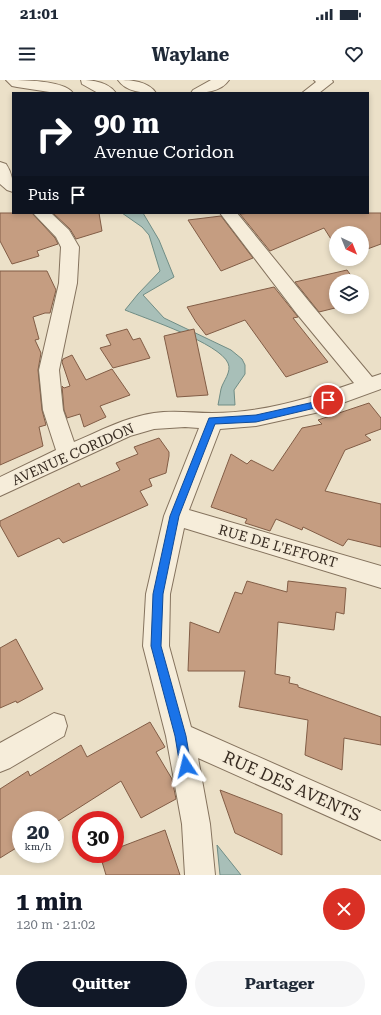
<!DOCTYPE html>
<html lang="fr">
<head>
<meta charset="utf-8">
<style>
  :root { --surface:#fff; --page:#f6f6f7; --text:#1f2937; --muted:#747a83; --accent:#111827 }
  body { margin:0; font-family:"Roboto Serif",serif; background:var(--page); color:var(--text); height:100vh; display:flex; flex-direction:column; font-size:15px; white-space:nowrap }
  * { box-sizing:border-box; margin:0 }
  p { font-size:13px; color:var(--muted) }
  .icon { flex:none; width:22px; height:22px; fill:none; stroke:currentColor; stroke-width:2; stroke-linecap:round; stroke-linejoin:round }
  .map { position:relative; height:795px; overflow:hidden }
  .details { display:flex; flex-direction:column; background:var(--surface); flex:1 }
  .details>* { flex:none }
  .guide { position:absolute; left:12px; top:12px; width:357px; height:122px; border-radius:0px; box-shadow:0 2px 6px #0003; background:#111827; color:#fff; overflow:hidden }
  .needle { width:26px; rotate:137deg }
  .tools { position:absolute; left:329px; top:146px; display:grid; gap:8px }
  .tools a { display:grid; place-items:center; width:40px; height:40px; border-radius:50%; background:var(--surface); box-shadow:0 2px 6px #0003; font-size:20px }
  .speed { position:absolute; left:12px; top:731px; display:flex; gap:8px; font-size:20px; font-weight:700; text-align:center }
  .speed>* { display:grid; place-content:center; width:52px; height:52px; border-radius:50%; background:var(--surface); box-shadow:0 2px 6px #0003; line-height:1 }
  .speed small { font-size:10px; font-weight:400 }
  .speed .limit { border:6px solid #d22; background:#fff; color:#111 }
  .pin { position:absolute; display:grid; place-items:center; width:34px; height:34px; color:#fff; margin:-17px; border:2px solid #fff; border-radius:50%; box-shadow:0 1px 4px #0007 }
  .me { position:absolute; width:44px; margin:-22px; rotate:350deg; stroke-linejoin:round; filter:drop-shadow(0 0 3px #0008) }
  .turn { display:flex; align-items:center; gap:14px; height:84px; padding:0 16px; font-size:18px }
  .turn .icon { width:52px; height:52px; stroke-width:2.5 }
  .turn b { display:block; font-size:28px; line-height:34px }
  .then { display:flex; align-items:center; height:38px; padding:0 16px; background:#0003; gap:8px; font-size:15px }
  .round { display:grid; place-items:center; flex:none; width:42px; height:42px; border-radius:21px; background:var(--page) }
  .headline { display:flex; align-items:center; justify-content:space-between; height:68px; padding:0 16px }
  h1 { font-size:24px; font-weight:700; line-height:30px; color:var(--accent) }
  .cta { display:flex; gap:8px; margin-top:auto; padding:8px 16px }
  .cta a { flex:1; height:46px; border-radius:24px; background:var(--accent); color:#fff; font-size:16px; font-weight:700; line-height:46px; text-align:center }
  .cta a+a { background:var(--page); color:var(--text) }
  .status { display:flex; justify-content:space-between; align-items:center; height:28px; padding:0 20px; background:var(--surface); direction:ltr }
  .status svg { height:11px; fill:currentColor }
  header { display:flex; justify-content:space-between; align-items:center; height:52px; padding:0 16px; background:var(--surface); font-size:18px; font-weight:700 }
  .map>svg:first-child { display:block }
  .water { fill:#a8bfb8; stroke:#708d85 }
  .building { fill:#c59d81; stroke:#825d46 }
  .lines { fill:none; stroke-linecap:round; stroke-linejoin:round }
  .minor-casing { stroke:#85735e; stroke-width:2 }
  .minor { fill:#f6edda; fill-rule:evenodd }
  .route { fill:#1a73e8; stroke:#114b97 }
  .labels { text-anchor:middle; dominant-baseline:central; stroke-width:3; stroke-linejoin:round; paint-order:stroke }
  .street-label { font-size:14px; fill:#372b21; stroke:#f3ead7 }
  .near-street-label { font-size:17px; fill:#372b21; stroke:#f3ead7 }
</style>
</head>
<body>
<div class="status"><b>21:01</b><svg viewBox="0 0 49 12"><path d="M0 12V9h3v3zM5 12V6h3v6zM10 12V3h3v9zM15 12V0h3v12zM26 1h20v11H26zM47 4h2v5h-2z"/></svg></div>
<header><svg class="icon" aria-label="menu" viewBox="0 0 24 24"><path d="M4 6h16M4 12h16M4 18h16"/></svg>Waylane<svg class="icon" aria-label="heart" viewBox="0 0 24 24"><path d="M12 20l-8-8c-3-5 5-10 8-4 3-6 11-1 8 4z"/></svg></header>
<div class="map">
<svg width="381" height="795" viewBox="0 0 381 795">
  <rect width="100%" height="100%" fill="#ebe0c8"/>
  <g class="water">
    <path d="M122 133H143L159 160 174 197 143 215 164 238 231 270 242 279 245 285V294L234 310 235 325H218C219 320 220 314 221 309 223 301 232 292 228 283 219 263 147 239 125 230L138 214 160 191 149 155 142 147Z"/>
    <polygon points="217,765 241,795 220,795"/>
  </g>
  <g class="building">
    <polygon points="0,133 32,133 55,158 58,164 37,171 39,176 12,184 0,161"/>
    <polygon points="53,133 99,133 102,151 76,159 70,149"/>
    <polygon points="252,133 381,133 381,164 362,171 362,153 336,153 336,167 324,148 270,171 240,134"/>
    <polygon points="221,136 253,178 221,191 188,140"/>
    <polygon points="347,190 355,201 336,201 336,227 339,227 319,232 295,202"/>
    <polygon points="0,191 47,191 56,210 50,233 45,233 33,237 39,259 35,260 41,273 38,290 42,330 46,345 39,347 43,366 0,385"/>
    <polygon points="274,207 298,237 293,238 328,282 286,297 245,240 206,255 196,242 187,227"/>
    <polygon points="127,249 133,260 140,258 150,278 113,288 100,268 111,265 106,255"/>
    <polygon points="194,249 208,315 177,317 164,256"/>
    <polygon points="72,275 86,300 112,289 130,315 100,326 106,337 84,347 80,334 67,338 64,330 62,306 64,308 70,306 62,282 63,279"/>
    <polygon points="369,323 381,338 381,349 365,355 371,360 345,370 325,411 381,424 381,467 348,459 343,466 303,447 302,450 276,439 270,451 245,443 247,439 211,427 231,374 247,384 251,380 273,391 302,348 322,344 318,340"/>
    <polygon points="159,358 169,372 169,376 166,393 149,399 152,406 140,411 148,425 63,463 59,458 18,477 0,445 0,441 79,403 81,407 120,390 116,383 138,374 134,367"/>
    <polygon points="247,501 287,512 288,501 346,508 344,534 336,532 334,550 278,542 275,594 290,597 289,603 298,605 298,607 381,637 381,665 344,658 342,690 305,675 308,640 239,627 245,591 188,591 190,542 219,553 235,512 242,514"/>
    <polygon points="16,559 43,609 17,623 16,621 0,628 0,568"/>
    <polygon points="150,642 165,667 156,672 172,699 176,719 141,738 121,701 55,743 55,740 21,740 21,765 0,778 0,709 28,691 30,696 81,665 87,677"/>
    <polygon points="220,710 282,734 282,775 235,753"/>
    <polygon points="165,750 180,795 106,795 100,775 115,774 115,769"/>
  </g>
  <g class="lines">
    <defs>
      <g id="minor">
        <path d="M6 0C22 0 64 0 73 13H56L17 7 12 6Z"/>
        <path d="M81 0C93 0 108 2 116 13H98L82 4Z"/>
        <path d="M118 0C131 0 148 1 156 13 143 13 126 12 118 0Z"/>
        <path d="M211 0H229C221 12 204 13 191 13L193 10Z"/>
        <polygon points="314,0 332,0 333,2 319,13 302,13 316,2"/>
        <path d="M0 82 6 84C12 93 13 101 13 112L7 110 0 104Z"/>
        <path d="M33 133H51L69 150 79 167 77 203 59 290 63 330 74 362C100 351 126 337 154 333 174 330 193 333 212 333 261 333 308 319 354 303L297 234 220 133H237L311 224 372 297 381 294V309L315 333 256 346 220 349 189 430 381 486V508L184 448 170 514 169 566 191 647 381 731V760L198 678 210 744 215 795H185L182 744 166 656 143 566 146 514 164 436 199 348 185 347 154 349 130 356 0 416V397L56 370 43 330 39 290 59 203 61 167 56 157Z"/>
        <polygon points="54,633 64,636 67,646 64,656 10,688 0,692 0,663"/>
      </g>
    </defs>
    <use href="#minor" class="minor-casing"/>
    <use href="#minor" class="minor"/>
  </g>
  <polygon class="route" points="328,317 332,320 331,322 315,328 256,342 215,344 179,436 163,514 161,566 186,656 191,686 190,690 186,691 181,690 180,686 175,656 151,566 153,514 170,436 209,338 256,335 314,322"/>
  <g class="labels">
    <g class="street-label">
      <text transform="translate(73 374) rotate(-24)">AVENUE CORIDON</text>
      <text transform="translate(278 466) rotate(16)">RUE DE L'EFFORT</text>
    </g>
    <g class="near-street-label">
      <text transform="translate(292 706) rotate(24)">RUE DES AVENTS</text>
    </g>
  </g>
</svg>
<div class="tools">
<a><svg class="needle" viewBox="-14 -14 28 28"><path d="M0-13l5 13h-10z" fill="#e53935"/><path d="M0 13l5-13h-10z" fill="#747a83"/></svg></a>
<a><svg class="icon" aria-label="layers" viewBox="0 0 24 24"><path d="M12 4l9 5-9 5-9-5zM3 14l9 5 9-5"/></svg></a>
</div>
<div class="speed"><div>20<small>km/h</small></div><div class="limit">30</div></div>
<div class="pin" style="left:328px;top:320px;background:#d93025"><svg class="icon" aria-label="arrive" viewBox="0 0 24 24"><path d="M6 21V4h12l-3 4 3 4H6"/></svg></div>
<svg class="me" style="left:186px;top:686px" viewBox="-20 -20 40 40"><path d="M0-17L14 15 0 8-14 15z" fill="#1a73e8" stroke="#fff" stroke-width="4"/></svg>
<div class="guide">
<div class="turn"><svg class="icon" aria-label="right" viewBox="0 0 24 24"><path d="M7 20v-9h11M14 6l5 5-5 5"/></svg><div><b>90 m</b>Avenue Coridon</div></div>
<div class="then">Puis<svg class="icon" aria-label="arrive" viewBox="0 0 24 24"><path d="M6 21V4h12l-3 4 3 4H6"/></svg></div>
</div>
</div>
<section class="details">
<div class="headline"><div><h1>1 min</h1><p>120 m · 21:02</p></div><a class="round" style="background:#d93025;color:#fff"><svg class="icon" aria-label="close" viewBox="0 0 24 24"><path d="M6 6l12 12M18 6L6 18"/></svg></a></div>
<div class="cta"><a>Quitter</a><a>Partager</a></div>
</section>
</body>
</html>
